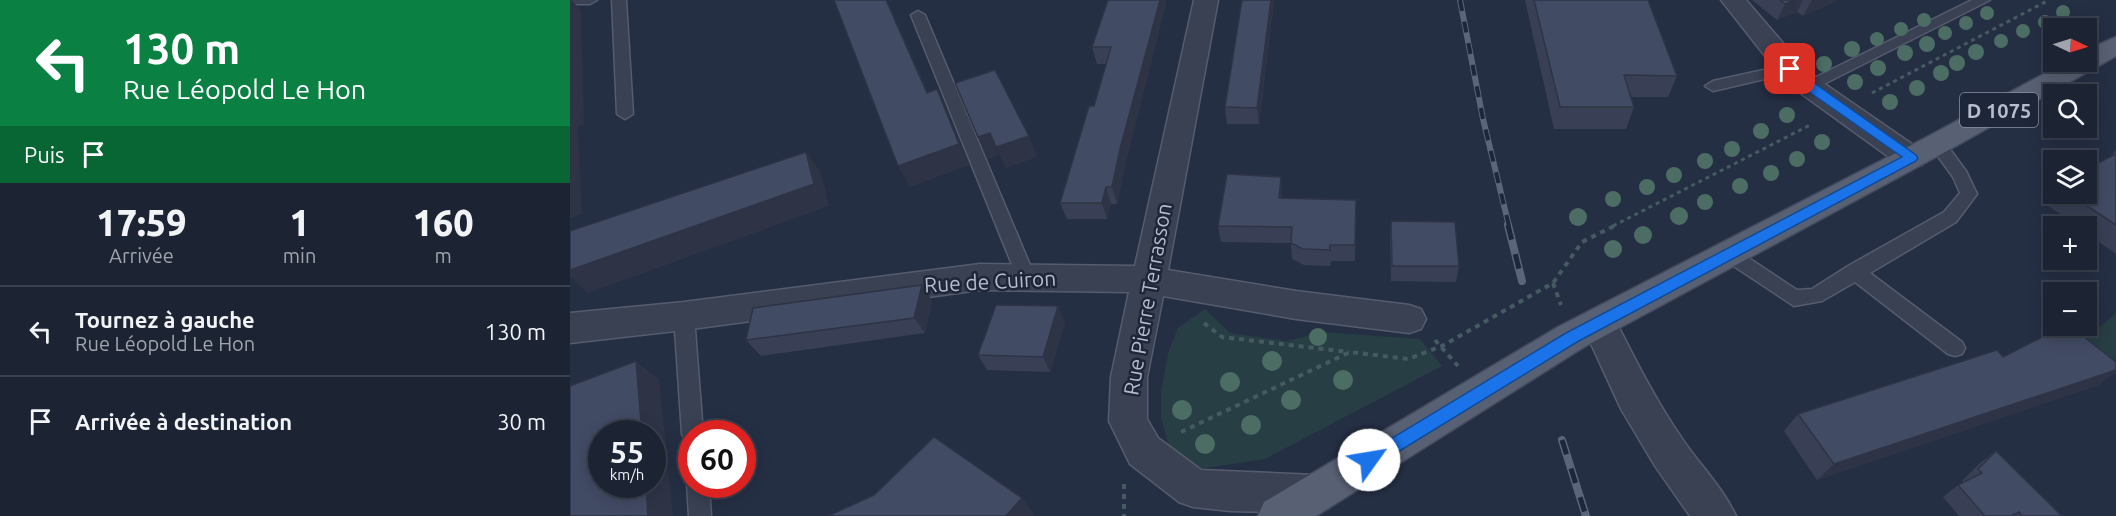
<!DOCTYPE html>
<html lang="fr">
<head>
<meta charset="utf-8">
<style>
  :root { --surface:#1c2333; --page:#252b3b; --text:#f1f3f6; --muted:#a0a4ac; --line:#3a404e }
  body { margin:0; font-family:Ubuntu,sans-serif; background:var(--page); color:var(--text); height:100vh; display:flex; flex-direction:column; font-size:22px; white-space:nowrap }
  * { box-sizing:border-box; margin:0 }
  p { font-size:20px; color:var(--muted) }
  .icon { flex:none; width:33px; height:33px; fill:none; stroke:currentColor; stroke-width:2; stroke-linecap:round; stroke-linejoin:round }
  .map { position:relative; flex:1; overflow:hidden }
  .side { display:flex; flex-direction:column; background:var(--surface); width:570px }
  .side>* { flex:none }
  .top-card { background:#0b8043; color:#fff; overflow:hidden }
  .needle { width:39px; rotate:94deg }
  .fabs { position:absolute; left:1473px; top:18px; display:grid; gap:12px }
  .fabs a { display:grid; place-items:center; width:54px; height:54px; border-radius:0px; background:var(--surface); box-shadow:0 3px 15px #0003,0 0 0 2px var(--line); font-size:30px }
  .speed { position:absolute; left:18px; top:420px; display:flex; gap:12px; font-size:30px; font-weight:700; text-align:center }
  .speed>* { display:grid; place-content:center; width:78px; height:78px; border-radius:50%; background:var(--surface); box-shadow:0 3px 15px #0003,0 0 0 2px var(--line); line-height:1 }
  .speed small { font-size:15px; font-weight:400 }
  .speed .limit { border:9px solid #d22; background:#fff; color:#111 }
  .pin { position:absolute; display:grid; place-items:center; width:51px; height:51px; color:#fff; margin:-26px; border-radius:12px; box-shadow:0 3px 9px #0006 }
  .me { position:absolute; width:66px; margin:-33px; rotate:58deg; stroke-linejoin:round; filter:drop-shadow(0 0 4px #0008) }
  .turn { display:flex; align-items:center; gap:21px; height:126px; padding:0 24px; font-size:27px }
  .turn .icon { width:78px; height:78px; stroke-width:2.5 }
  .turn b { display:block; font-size:42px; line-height:51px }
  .then { display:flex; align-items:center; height:57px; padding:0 24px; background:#0003; gap:12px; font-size:22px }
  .eta { display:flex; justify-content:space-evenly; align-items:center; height:102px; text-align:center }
  .eta b { font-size:36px; font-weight:800; line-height:42px }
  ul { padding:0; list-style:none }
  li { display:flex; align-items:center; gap:18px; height:90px; padding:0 24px; border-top:2px solid var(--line) }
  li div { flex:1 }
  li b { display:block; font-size:22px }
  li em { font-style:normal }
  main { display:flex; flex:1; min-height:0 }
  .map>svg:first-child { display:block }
  .green { fill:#273e45 }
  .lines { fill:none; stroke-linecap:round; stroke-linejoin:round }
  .service-casing { stroke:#555c6e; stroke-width:3 }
  .minor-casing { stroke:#555c6e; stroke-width:3 }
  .primary-casing { stroke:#434a5d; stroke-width:3 }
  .path-far1 { stroke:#455b61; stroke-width:3; stroke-dasharray:4 4; stroke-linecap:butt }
  .path { stroke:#455b61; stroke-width:4; stroke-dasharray:5 5; stroke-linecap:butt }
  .service { fill:#3a4153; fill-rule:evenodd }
  .minor { fill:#3a4153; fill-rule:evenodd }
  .primary { fill:#586073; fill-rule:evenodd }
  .rail-far1-casing { stroke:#5b657a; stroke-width:6 }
  .rail-casing { stroke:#5b657a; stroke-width:8 }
  .rail-far1 { stroke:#1e2639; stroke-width:4; stroke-dasharray:11; stroke-linecap:butt }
  .rail { stroke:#1e2639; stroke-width:5; stroke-dasharray:15; stroke-linecap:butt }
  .tree { fill:#4c6d64 }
  .wall { fill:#394056 }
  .shaded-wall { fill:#2e3446 }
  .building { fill:#424b64; stroke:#2e3446; stroke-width:1.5 }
  .route { fill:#1a73e8; stroke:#114b97; stroke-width:1.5 }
  .labels { text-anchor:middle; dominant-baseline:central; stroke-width:5; stroke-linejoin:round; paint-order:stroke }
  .shield { fill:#1e2639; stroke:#8990a1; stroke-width:1.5 }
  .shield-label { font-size:20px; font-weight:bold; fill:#b7bdcd }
  .street-label { font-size:21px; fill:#b7bdcd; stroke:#1e2639 }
</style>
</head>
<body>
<main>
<section class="side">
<div class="top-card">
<div class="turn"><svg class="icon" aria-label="left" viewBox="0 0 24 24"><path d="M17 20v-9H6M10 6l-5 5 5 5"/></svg><div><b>130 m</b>Rue Léopold Le Hon</div></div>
<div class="then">Puis<svg class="icon" aria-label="arrive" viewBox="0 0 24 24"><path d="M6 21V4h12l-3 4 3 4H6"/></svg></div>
</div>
<div class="eta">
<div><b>17:59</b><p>Arrivée</p></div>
<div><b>1</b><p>min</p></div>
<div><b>160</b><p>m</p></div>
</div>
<ul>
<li><svg class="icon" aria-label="left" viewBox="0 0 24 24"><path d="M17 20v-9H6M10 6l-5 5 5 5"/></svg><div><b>Tournez à gauche</b><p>Rue Léopold Le Hon</p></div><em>130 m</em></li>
<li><svg class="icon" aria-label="arrive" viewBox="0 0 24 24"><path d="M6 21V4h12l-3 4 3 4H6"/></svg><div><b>Arrivée à destination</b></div><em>30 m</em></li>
</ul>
</section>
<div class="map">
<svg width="1546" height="516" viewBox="0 0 1546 516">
  <rect width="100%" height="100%" fill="#252f44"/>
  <g class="green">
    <polygon points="635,309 660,333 717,341 752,332 850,339 872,366 695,459 629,469 601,453 591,418 591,391 599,350 608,328"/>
    <polygon points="1546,313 1546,374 1506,348"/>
  </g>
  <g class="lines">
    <defs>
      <g id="service">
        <polygon points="0,0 27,0 20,4 0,4"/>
        <polygon points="42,0 56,0 63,114 55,119 47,114"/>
        <polygon points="1402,0 1420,0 1244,89 1234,89 1231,86 1234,83"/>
        <polygon points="348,11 355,15 465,277 462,282 456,284 450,282 447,277 341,15"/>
        <polygon points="1220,64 1225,66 1227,69 1225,72 1143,91 1135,86 1143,81"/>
        <polygon points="1367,138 1373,140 1396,171 1407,194 1386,222 1300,273 1392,342 1395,348 1392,354 1385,356 1378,354 1285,282 1252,301 1224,306 1153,259 1150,254 1153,249 1159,247 1165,249 1227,290 1242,289 1278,266 1374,212 1390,193 1383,177 1359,144 1361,140"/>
        <polygon points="114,308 121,310 124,316 133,434 122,434 122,443 116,441 112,434 104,316 107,310"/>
        <polygon points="122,476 122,484 139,484 141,516 119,516 117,484"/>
      </g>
      <g id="minor">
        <polygon points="624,0 648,0 598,270 726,291 839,305 851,309 856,319 851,329 839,333 726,319 593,296 577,377 577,419 588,438 631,470 745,475 759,480 765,494 759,508 745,513 660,511 623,507 609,502 560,464 539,421 541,377 559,292 410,290 114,330 0,343 0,313 114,302 410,264 565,266"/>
        <polygon points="1151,0 1176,0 1230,63 1249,80 1352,151 1356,158 1352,165 1341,168 1330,165 1229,92 1210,75"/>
        <path d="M1030 309 1042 314C1064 357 1085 400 1113 440 1130 465 1153 488 1166 516H1120L1085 466 1051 409 1012 324 1018 314Z"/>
      </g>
      <polygon id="primary" points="1546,37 1546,56 1377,151 1014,347 746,516 688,516 694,502 988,327 1357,137 1496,62 1516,62 1516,50"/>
    </defs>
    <use href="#service" class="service-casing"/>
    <use href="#minor" class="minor-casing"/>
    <use href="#primary" class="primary-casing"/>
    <g class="path-far1">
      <polyline points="1302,93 1479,0"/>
      <polyline points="1043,226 1242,124"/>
    </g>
    <g class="path">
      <polyline points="983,283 991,305"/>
      <polyline points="634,323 652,337 779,352"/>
      <polyline points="865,340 888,366"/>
      <polyline points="611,432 780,352 838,359 872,346 983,283 1012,242 1046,225"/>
      <polyline points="554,484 554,516"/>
    </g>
    <use href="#service" class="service"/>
    <use href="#minor" class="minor"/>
    <use href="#primary" class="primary"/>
    <defs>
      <polyline id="rail-far1" points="890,0 913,119 939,226"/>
      <g id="rail">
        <polyline points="938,225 952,281"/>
        <polyline points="992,440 1016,516"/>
      </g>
    </defs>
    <use href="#rail-far1" class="rail-far1-casing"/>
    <use href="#rail" class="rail-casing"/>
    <use href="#rail-far1" class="rail-far1"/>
    <use href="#rail" class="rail"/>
  </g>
  <g class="tree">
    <circle cx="1493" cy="12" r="7"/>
    <circle cx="1417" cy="13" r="7"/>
    <circle cx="1354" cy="20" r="7"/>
    <circle cx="1475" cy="22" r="7"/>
    <circle cx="1396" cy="23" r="7"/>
    <circle cx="1331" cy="29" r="7"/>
    <circle cx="1453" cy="31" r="7"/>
    <circle cx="1375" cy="33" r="7"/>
    <circle cx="1307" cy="39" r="7"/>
    <circle cx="1431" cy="41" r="7"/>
    <circle cx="1357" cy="44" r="8"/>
    <circle cx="1282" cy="49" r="8"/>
    <circle cx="1406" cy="52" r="8"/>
    <circle cx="1335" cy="53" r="8"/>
    <circle cx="1387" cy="63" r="8"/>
    <circle cx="1254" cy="64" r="8"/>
    <circle cx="1308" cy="68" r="8"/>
    <circle cx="1371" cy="73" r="8"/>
    <circle cx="1285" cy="82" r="8"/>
    <circle cx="1347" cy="88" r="8"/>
    <circle cx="1320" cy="102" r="8"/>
    <circle cx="1217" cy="115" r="8"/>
    <circle cx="1191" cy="131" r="8"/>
    <circle cx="1252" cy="142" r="8"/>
    <circle cx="1162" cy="149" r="8"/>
    <circle cx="1227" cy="159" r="8"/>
    <circle cx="1135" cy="161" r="8"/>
    <circle cx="1201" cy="173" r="8"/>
    <circle cx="1104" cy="175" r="8"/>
    <circle cx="1170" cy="186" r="8"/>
    <circle cx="1077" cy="187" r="8"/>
    <circle cx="1043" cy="199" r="8"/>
    <circle cx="1135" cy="202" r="8"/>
    <circle cx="1109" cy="216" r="9"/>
    <circle cx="1008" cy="217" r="9"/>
    <circle cx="1073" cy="235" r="9"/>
    <circle cx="1043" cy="249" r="9"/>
    <circle cx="748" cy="337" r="9"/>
    <circle cx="702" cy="361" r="10"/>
    <circle cx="773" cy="380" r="10"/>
    <circle cx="660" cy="382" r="10"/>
    <circle cx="721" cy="400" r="10"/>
    <circle cx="612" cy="410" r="10"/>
    <circle cx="681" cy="425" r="10"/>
    <circle cx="635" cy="444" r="10"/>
  </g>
  <g class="wall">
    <polygon points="704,0 689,124 657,124 655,107"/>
    <polygon points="955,0 1078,0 1107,76 1098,97 1061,97 1064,107 1056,129 984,129"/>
    <polygon points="1182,0 1266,0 1264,2 1233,16 1227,12 1207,20"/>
    <polygon points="596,3 555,165 547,204 541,204 537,219 497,219 490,203 524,106 536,64 527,64 522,47"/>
    <polygon points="1546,150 1546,254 1516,233 1516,226 1508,226 1471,201 1484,187 1484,194 1516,194 1540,157"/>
    <polygon points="712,194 712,198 786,200 785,261 761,261 760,266 734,265 722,259 721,243 651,242 648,226"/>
    <polygon points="821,221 889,266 886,282 821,281 820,237"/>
    <polygon points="362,301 355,333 191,356 176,340"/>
    <polygon points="495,322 480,372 417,370 408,355"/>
    <polygon points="1433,357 1546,362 1546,372 1528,385 1247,480 1214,431 1228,414"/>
    <polygon points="1426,451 1492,516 1389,516 1373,497 1388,485 1393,482 1392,481 1410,463"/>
  </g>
  <g class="shaded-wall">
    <polygon points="0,0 2,0 11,11 14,124 8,126 12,214 0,218"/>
    <polygon points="316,0 319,5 368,115 357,93"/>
    <polygon points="590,0 596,0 596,3 555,165 547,204 542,187 550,149"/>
    <polygon points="701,0 704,0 689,124 687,108"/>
    <polygon points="1224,0 1233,0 1227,12 1207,20 1215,4"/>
    <polygon points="1242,0 1266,0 1264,2 1233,16"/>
    <polygon points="367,89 377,111 399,165 340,187 328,166"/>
    <polygon points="420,133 429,155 418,159 408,137"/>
    <polygon points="459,136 467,157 436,168 426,147"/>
    <polygon points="236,152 251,173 259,206 18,293 0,277 0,270"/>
    <polygon points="711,177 712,194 710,214 709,198"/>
    <polygon points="536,187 541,204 537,219 532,203"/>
    <polygon points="352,285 362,301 355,333 344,318"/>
    <polygon points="488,306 495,322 480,372 473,357"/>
    <polygon points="66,361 89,380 103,516 78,516 76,484 82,484 82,434 72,434"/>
    <polygon points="1546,370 1546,372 1528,385 1247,480 1264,464"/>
    <polygon points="452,498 464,514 463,516 436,516"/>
  </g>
  <g class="building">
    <polygon points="264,0 316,0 357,93 367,89 389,144 328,166"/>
    <polygon points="538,0 590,0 550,149 542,187 536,187 532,203 490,203 519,106 524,106 541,47 522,47"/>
    <polygon points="672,0 701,0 687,108 655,107"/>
    <polygon points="964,0 1078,0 1107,76 1054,75 1064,107 990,107"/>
    <polygon points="1210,0 1224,0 1215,4"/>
    <polygon points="425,70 459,136 426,147 420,133 408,137 385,83"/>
    <polygon points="236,152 244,184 0,270 0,231"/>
    <polygon points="1546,154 1546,225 1499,194 1516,194 1516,169"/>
    <polygon points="657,174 711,177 709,198 786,200 785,245 760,245 760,250 733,249 721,243 722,227 648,226"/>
    <polygon points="821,221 885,222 889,266 822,266"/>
    <polygon points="352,285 344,318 176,340 183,308"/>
    <polygon points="426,305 488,306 473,357 408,355"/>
    <polygon points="1494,326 1500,326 1546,362 1546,370 1264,464 1228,414 1427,350 1433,357"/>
    <polygon points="66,361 72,434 32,434 32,484 76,484 78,516 0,516 0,386"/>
    <polygon points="364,437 452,498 436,516 258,516 304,495"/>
    <polygon points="1426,451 1492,516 1452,516 1449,512 1441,516 1415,516 1388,485 1412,473 1408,469"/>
  </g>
  <polygon class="route" points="1220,66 1346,155 1348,158 1346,161 1007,342 805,466 799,468 794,466 791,460 794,455 996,333 1332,157 1235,89 1216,72 1215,69"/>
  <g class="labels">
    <rect class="shield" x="1390" y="93" width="78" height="34" rx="4.5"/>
    <g class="shield-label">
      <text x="1429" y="110">D 1075</text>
    </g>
    <g class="street-label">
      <text transform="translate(420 281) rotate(-3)">Rue de Cuiron</text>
      <text transform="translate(577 299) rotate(-80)">Rue Pierre Terrasson</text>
    </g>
  </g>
</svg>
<div class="fabs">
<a><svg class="needle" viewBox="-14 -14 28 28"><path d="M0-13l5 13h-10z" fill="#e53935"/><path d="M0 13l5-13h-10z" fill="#a0a4ac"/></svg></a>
<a><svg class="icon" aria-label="search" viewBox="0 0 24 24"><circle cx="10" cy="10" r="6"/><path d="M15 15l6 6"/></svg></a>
<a><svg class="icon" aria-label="layers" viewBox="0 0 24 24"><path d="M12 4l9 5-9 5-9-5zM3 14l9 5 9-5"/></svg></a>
<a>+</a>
<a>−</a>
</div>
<div class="speed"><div>55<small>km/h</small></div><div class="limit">60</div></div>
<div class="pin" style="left:1220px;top:69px;background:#d93025"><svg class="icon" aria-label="arrive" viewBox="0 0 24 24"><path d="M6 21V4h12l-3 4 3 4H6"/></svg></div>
<svg class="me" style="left:799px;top:460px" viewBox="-20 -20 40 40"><circle r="19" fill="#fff"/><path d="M0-13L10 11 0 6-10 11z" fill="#1a73e8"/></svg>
</div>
</main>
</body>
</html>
